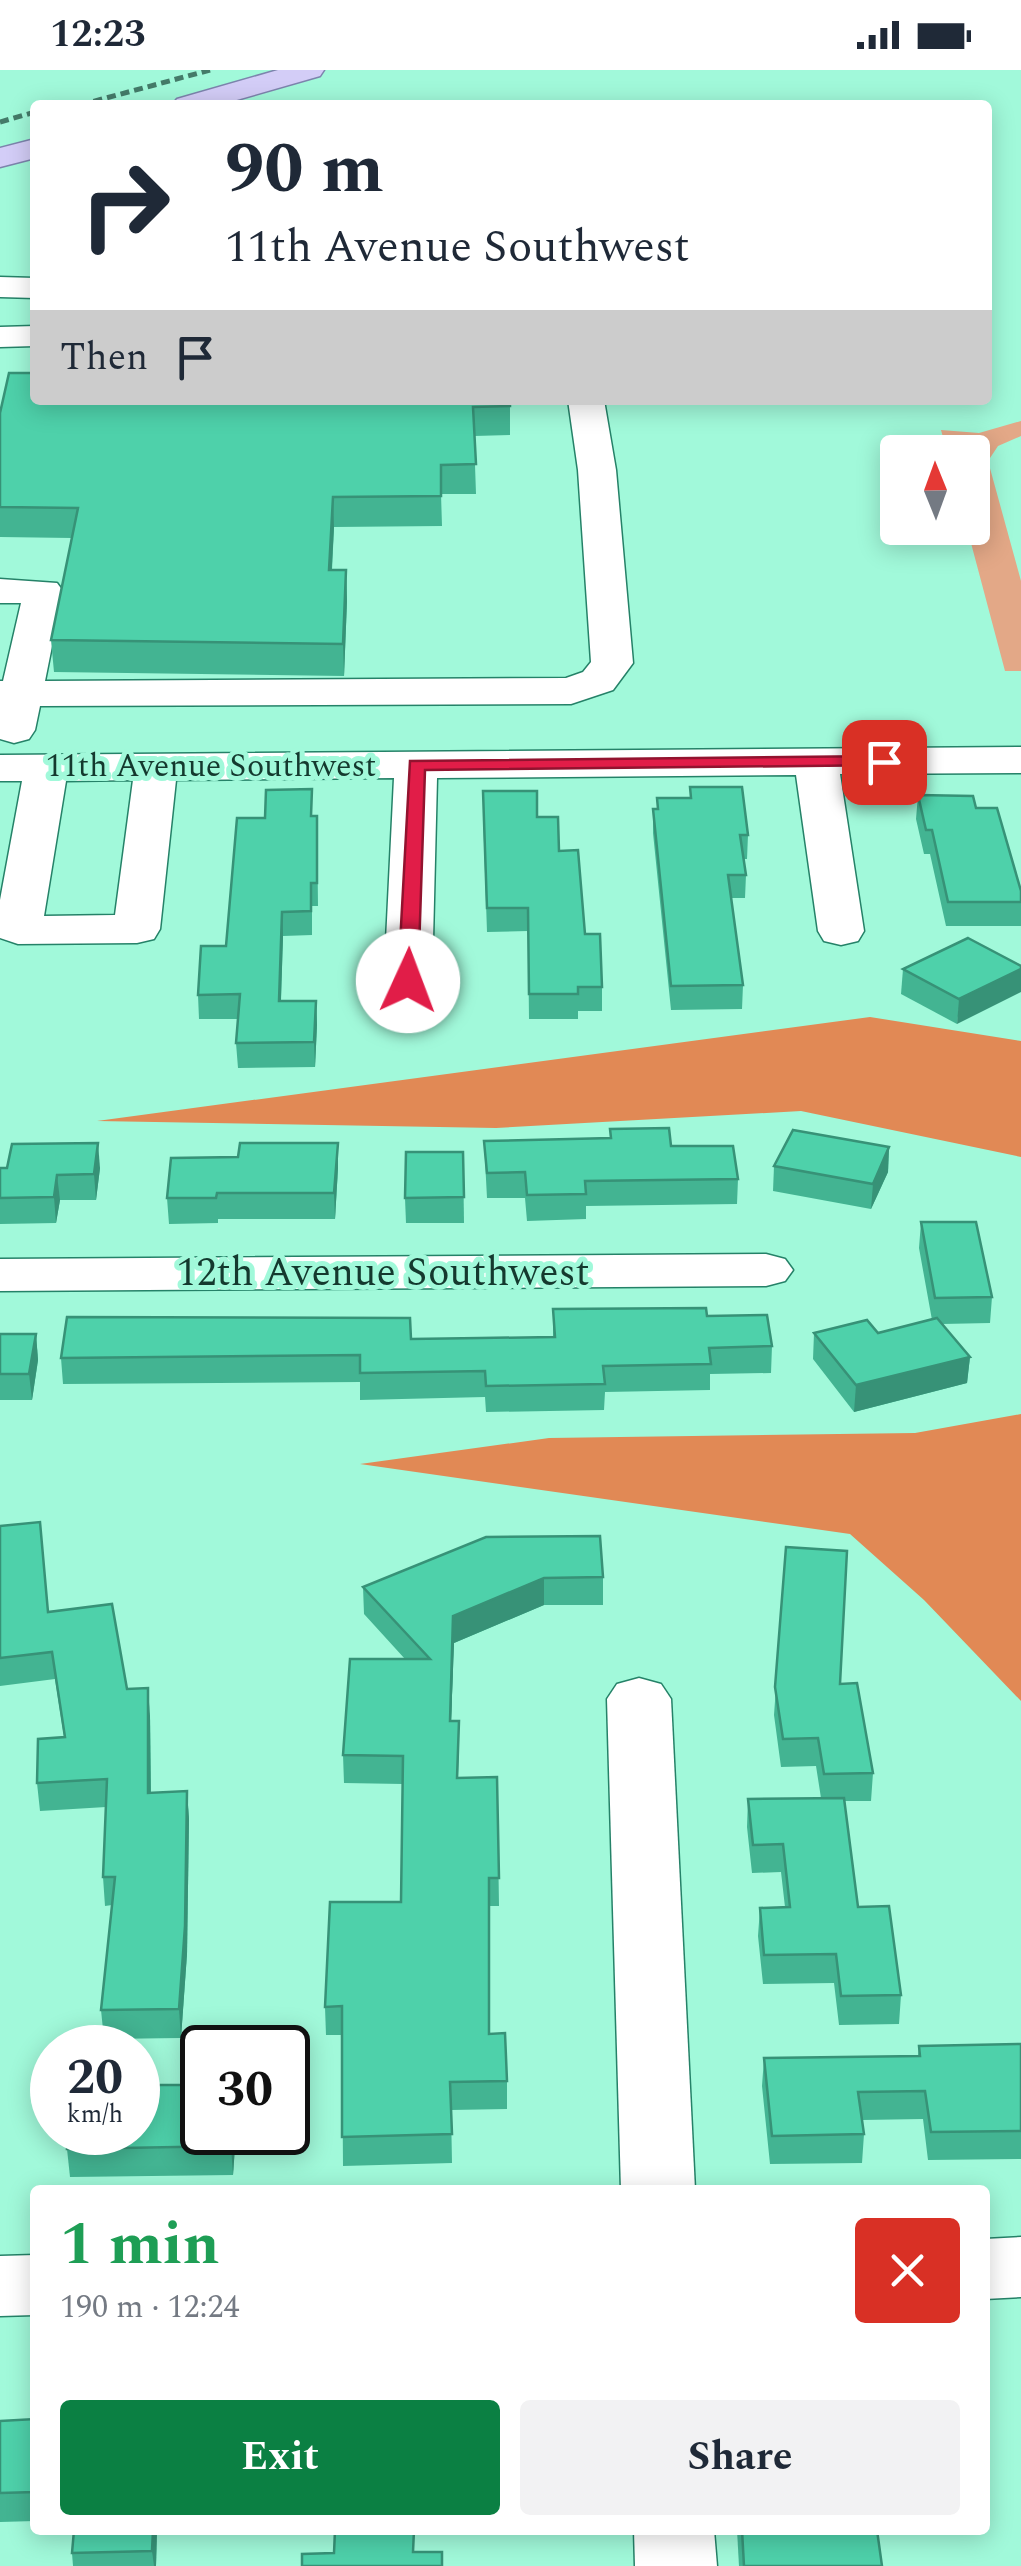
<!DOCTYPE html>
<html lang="en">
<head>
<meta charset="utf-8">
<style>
  :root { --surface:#fff; --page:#f2f2f3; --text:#1f2937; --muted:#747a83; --accent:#0b8043 }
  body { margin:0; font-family:Spectral,serif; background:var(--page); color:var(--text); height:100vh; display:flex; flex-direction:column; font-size:38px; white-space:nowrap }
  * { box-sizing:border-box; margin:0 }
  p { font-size:32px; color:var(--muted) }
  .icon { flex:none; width:55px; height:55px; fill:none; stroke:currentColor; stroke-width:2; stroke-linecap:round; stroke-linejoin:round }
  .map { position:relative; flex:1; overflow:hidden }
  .side { position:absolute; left:30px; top:2115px; width:960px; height:350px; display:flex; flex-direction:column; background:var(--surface); border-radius:10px; box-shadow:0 5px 25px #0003 }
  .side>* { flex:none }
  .hud { position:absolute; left:30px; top:30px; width:962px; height:305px; border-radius:10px; box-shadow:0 5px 25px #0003; background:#fff; color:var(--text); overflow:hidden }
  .needle { width:65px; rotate:359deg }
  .fabs { position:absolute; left:880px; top:365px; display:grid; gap:20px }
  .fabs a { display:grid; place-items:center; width:110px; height:110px; border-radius:10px; background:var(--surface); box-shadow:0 5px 25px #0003; font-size:50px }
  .speed { position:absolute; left:30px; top:1955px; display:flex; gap:20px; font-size:50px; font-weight:700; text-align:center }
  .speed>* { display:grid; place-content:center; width:130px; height:130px; border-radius:50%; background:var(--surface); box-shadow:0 5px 25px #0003; line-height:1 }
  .speed small { font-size:25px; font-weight:400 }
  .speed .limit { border:5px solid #111; border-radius:15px; background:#fff; color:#111 }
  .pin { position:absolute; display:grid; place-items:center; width:85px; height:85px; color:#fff; margin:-42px; border-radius:20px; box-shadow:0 5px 15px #0006 }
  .me { position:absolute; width:110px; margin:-55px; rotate:2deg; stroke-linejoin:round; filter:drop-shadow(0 0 8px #0008) }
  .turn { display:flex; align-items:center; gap:35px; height:210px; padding:0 30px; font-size:45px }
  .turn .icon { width:130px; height:130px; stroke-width:2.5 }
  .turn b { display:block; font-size:70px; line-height:85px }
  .then { display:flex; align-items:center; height:95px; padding:0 30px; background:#0003; gap:20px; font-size:38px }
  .round { display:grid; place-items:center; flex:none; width:105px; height:105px; border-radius:10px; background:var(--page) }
  .head { display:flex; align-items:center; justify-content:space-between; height:170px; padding:0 30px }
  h1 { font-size:60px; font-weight:700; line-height:75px; color:#1e9e55 }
  .button { display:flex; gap:20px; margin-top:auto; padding:20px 30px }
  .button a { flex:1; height:115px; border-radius:10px; background:var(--accent); color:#fff; font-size:40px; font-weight:700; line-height:115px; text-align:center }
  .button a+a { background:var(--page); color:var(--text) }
  .status { display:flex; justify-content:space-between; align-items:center; height:70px; padding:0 50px; background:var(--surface); direction:ltr }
  .status svg { height:28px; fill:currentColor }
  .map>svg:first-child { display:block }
  .green { fill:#e3a887 }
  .forest { fill:#e18955 }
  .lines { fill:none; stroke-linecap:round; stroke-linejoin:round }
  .minor-casing { stroke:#258268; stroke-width:3 }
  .major-casing { stroke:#7d84ad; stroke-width:3 }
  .minor { fill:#fff; fill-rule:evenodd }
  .major { fill:#d3cdf7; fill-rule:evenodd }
  .rail { stroke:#447b69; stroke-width:5; stroke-dasharray:9 5; stroke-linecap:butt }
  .wall { fill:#43b492 }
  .shaded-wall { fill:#379277 }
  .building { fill:#4ed1aa; stroke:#379277; stroke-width:2.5 }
  .route { fill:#e11d48; stroke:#92132f; stroke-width:2.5 }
  .labels { text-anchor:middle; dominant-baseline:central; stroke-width:10; stroke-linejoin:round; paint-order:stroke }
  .far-street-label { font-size:32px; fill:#14392e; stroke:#a1f9da }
  .street-label { font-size:40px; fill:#14392e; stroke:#a1f9da }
</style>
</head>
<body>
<div class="status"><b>12:23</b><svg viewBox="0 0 49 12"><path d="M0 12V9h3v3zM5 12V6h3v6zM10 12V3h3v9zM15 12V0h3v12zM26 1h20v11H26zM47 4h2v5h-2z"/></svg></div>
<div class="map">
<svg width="1021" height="2496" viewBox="0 0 1021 2496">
  <rect width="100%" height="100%" fill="#a1f9da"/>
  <polygon class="green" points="1021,351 1021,366 998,376 988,391 1021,511 1021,601 1005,601 967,458 972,458 972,382 947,382 941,360 979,363"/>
  <g class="forest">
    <polygon points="870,947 1021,971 1021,1087 801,1041 496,1058 97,1051"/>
    <polygon points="1021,1344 1021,1631 924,1530 850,1464 360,1394 549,1368 915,1363"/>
  </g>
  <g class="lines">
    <defs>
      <g id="minor">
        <polygon points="0,207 35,208 35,228 0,227"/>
        <polygon points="35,256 35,276 0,277 0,257"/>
        <polygon points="568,330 604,330 616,400 633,593 613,620 571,634 40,636 35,660 29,669 14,673 0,669 0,611 3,611 21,533 0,533 0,509 57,513 63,521 45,611 566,608 583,602 591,592 578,400"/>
        <path d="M1021 677V703L840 704 864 861 858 871 841 875 824 871 818 861 796 705 437 708 432 911 425 921 408 925 391 921 384 911 394 708 176 710 160 859 154 869 137 873 18 874 0 868V830L22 711H0V685ZM133 710 115 845 44 846 66 711Z"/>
        <polygon points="766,1184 785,1189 793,1200 785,1211 766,1216 0,1221 0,1189"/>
        <polygon points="639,1608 661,1614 671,1629 695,2120 621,2120 607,1629 617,1614"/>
        <polygon points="1021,2167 1021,2227 985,2229 985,2169"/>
        <polygon points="35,2185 35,2245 0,2246 0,2186"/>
        <polygon points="634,2460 714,2460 717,2496 635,2496"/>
      </g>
      <g id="major">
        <polygon points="278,0 324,0 320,6 219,35 172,35 177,29"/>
        <polygon points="35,69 35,88 0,97 0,78"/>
      </g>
    </defs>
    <use href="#minor" class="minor-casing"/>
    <use href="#major" class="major-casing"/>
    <use href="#minor" class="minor"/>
    <use href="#major" class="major"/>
    <g class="rail">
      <polyline points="80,35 210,0"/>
      <polyline points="0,52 35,42"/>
    </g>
  </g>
  <g class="wall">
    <polygon points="510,336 510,365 474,366 476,424 441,424 442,456 334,457 332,500 346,500 347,531 344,606 54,602 51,570 72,468 0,467 0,343"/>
    <polygon points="690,717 748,765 747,789 744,789 746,805 745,828 731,828 743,915 742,939 671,940 653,763 653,739 657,739 657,728 690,728"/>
    <polygon points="918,725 976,738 1021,821 1021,856 946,856 930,784 924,784 916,749"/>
    <polygon points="483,744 537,747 585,864 602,917 602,941 578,941 578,949 529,949 528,861 487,862"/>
    <polygon points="313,746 317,746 318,836 312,836 312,865 283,866 281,931 316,931 317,955 315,997 238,998 236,973 238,949 199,949 198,925"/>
    <polygon points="968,868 957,954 901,924 903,899"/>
    <polygon points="610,1059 671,1076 738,1109 737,1134 586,1136 586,1149 527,1151 525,1128 487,1128 484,1071 610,1068"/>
    <polygon points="889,1077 888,1102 871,1139 773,1121 774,1096"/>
    <polygon points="463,1082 464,1153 406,1153 405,1128"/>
    <polygon points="0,1098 100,1098 96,1130 60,1130 56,1153 0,1154"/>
    <polygon points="338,1098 335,1149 218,1149 218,1153 169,1154 167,1128"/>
    <polygon points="921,1152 992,1227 990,1253 942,1254 970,1287 967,1313 854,1342 813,1289 814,1263 878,1263 932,1250 919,1178"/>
    <polygon points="553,1239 707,1246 772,1276 771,1303 710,1304 710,1320 605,1322 604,1340 486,1342 485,1327 360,1330 360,1312 63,1314 61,1288 411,1269 553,1267"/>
    <polygon points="0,1264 36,1264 38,1290 32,1330 0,1330"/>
    <polygon points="0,1456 48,1542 127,1619 150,1646 151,1723 187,1721 189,1749 187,1884 181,1968 104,1969 101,1940 112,1835 105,1836 103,1807 106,1737 40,1741 37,1713 64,1667 55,1609 0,1616"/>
    <polygon points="486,1467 603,1507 603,1535 544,1535 454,1573 451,1651 459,1678 458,1708 497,1707 499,1836 489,1836 489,1964 507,2011 507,2039 451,2040 452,2093 343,2096 342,1965 326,1965 325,1937 401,1832 403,1714 344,1713 343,1685 405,1589 364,1544 363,1517"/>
    <polygon points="786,1477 840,1614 873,1703 871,1731 844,1731 858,1837 901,1925 899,1954 839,1955 834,1913 763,1914 758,1866 760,1838 785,1837 781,1802 752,1803 747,1757 748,1729 821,1728 816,1696 781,1697 774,1645"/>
    <polygon points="1021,1974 1021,2089 928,2090 923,2049 862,2050 864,2064 862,2093 770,2094 762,2016 764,1988 918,1986 919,1976"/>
    <polygon points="202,2062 236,2062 233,2105 70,2107 67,2079"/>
    <polygon points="35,2349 35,2451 0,2452 0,2351"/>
    <polygon points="74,2460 157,2460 156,2496 73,2496 72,2483"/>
    <polygon points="737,2460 877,2460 882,2496 739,2496"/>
  </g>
  <g class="shaded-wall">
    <polygon points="333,427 334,457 330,531 329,500"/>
    <polygon points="346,500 347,531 344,606 343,574"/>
    <polygon points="282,842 283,866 280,956 279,931"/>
    <polygon points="1021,899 1021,922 957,954 959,929"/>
    <polygon points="316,931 317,955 315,997 314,972"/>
    <polygon points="98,1073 100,1098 96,1130 94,1104"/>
    <polygon points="338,1073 338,1098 335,1149 334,1123"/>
    <polygon points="889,1077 888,1102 871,1139 873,1114"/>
    <polygon points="57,1105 60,1130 56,1153 54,1127"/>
    <polygon points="36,1264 38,1290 32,1330 29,1304"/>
    <polygon points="970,1287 967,1313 854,1342 856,1315"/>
    <polygon points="544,1508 544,1535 454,1573 450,1678 453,1546"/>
    <polygon points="148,1618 150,1646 151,1751 148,1723"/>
    <polygon points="187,1721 189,1749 187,1884 181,1968 179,1939"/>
    <polygon points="232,2062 236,2062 233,2105 231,2076"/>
    <polygon points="153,2460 157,2460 156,2496 154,2496 152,2481"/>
  </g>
  <g class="building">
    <polygon points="9,303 35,303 35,330 510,330 510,336 473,337 476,394 441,395 441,426 333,427 329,500 346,500 343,574 51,570 78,438 0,437 0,343"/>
    <polygon points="690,717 742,717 748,765 740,765 746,805 728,805 743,915 671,916 653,739 658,739 657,728 691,728"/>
    <polygon points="312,719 311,746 317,746 317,813 311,813 311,841 282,842 279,931 316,931 314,972 236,973 240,924 198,925 201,876 226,876 237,748 265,748 266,720"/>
    <polygon points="483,721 537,721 537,747 558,747 559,781 578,780 585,864 600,864 602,917 578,917 578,924 529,924 528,838 487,838"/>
    <polygon points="918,725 973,726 976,738 997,738 1021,821 1021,832 948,832 932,760 926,760"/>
    <polygon points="968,868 1021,896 1021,899 959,929 903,899"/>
    <polygon points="669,1058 671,1076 733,1076 738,1109 585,1111 586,1124 527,1125 525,1102 487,1103 484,1071 611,1068 610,1059"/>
    <polygon points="793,1060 889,1077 873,1114 774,1096"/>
    <polygon points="98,1073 94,1104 57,1105 54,1127 0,1128 0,1098 7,1098 12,1074"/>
    <polygon points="240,1073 338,1073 334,1123 217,1123 216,1128 167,1128 171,1088 238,1087"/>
    <polygon points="406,1082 463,1082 464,1127 405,1128"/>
    <polygon points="921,1152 976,1152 992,1227 935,1228"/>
    <polygon points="706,1238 707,1246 767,1245 772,1276 709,1278 711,1294 603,1296 605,1314 486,1316 485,1301 360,1303 360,1285 61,1288 67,1247 410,1248 411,1269 480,1268 555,1267 553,1239"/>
    <polygon points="937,1248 970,1287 856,1315 814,1263 867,1250 878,1263"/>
    <polygon points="0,1264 36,1264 29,1304 0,1304"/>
    <polygon points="40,1452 48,1542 112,1534 127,1619 148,1618 148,1723 187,1721 185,1856 179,1939 101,1940 115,1807 103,1807 107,1709 37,1713 38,1669 65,1667 52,1582 0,1588 0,1456"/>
    <polygon points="600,1466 603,1507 544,1508 453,1546 450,1651 459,1651 457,1708 497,1707 499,1808 489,1808 489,1964 505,1963 507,2011 450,2012 452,2064 342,2067 342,1936 325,1937 330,1832 401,1832 403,1686 343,1685 350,1589 430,1589 363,1517 486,1467"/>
    <polygon points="786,1477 847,1481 840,1614 857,1613 873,1703 824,1704 818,1668 783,1669 775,1617"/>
    <polygon points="844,1728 858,1837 889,1836 901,1925 841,1926 836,1884 764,1885 760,1838 790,1837 783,1774 753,1775 748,1729"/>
    <polygon points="1021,1974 1021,2061 931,2062 925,2021 858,2022 864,2064 772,2066 764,1988 920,1986 919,1976"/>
    <polygon points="138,2015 202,2015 202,2062 232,2062 231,2076 67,2079 68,2062 138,2062"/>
    <polygon points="35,2349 35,2422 0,2423 0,2351"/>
    <polygon points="74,2460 153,2460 152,2481 72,2483"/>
    <polygon points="335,2460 414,2460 413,2482 442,2482 442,2496 302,2496 302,2484 334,2483"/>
    <polygon points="742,2460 877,2460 882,2496 744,2496"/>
  </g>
  <polygon class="route" points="884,686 893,692 891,695 425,700 418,911 408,917 398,911 410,691"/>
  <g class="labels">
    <g class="far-street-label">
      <text x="211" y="696">11th Avenue Southwest</text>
    </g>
    <g class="street-label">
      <text x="383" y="1203">12th Avenue Southwest</text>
    </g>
  </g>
</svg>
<div class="fabs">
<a><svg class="needle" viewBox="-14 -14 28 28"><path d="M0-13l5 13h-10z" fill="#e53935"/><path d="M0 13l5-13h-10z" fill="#747a83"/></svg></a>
</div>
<div class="speed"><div>20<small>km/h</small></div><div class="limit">30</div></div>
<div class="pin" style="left:884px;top:692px;background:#d93025"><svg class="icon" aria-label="arrive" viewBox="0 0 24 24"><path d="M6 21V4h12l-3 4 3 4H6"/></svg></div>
<svg class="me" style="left:408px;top:911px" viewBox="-20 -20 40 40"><circle r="19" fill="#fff"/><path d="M0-13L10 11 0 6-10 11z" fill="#e11d48"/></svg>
<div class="hud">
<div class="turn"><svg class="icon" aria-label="right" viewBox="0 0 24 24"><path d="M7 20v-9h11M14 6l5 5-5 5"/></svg><div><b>90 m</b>11th Avenue Southwest</div></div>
<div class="then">Then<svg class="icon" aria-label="arrive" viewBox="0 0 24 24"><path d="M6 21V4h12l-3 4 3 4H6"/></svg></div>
</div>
<section class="side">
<div class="head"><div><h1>1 min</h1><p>190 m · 12:24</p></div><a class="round" style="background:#d93025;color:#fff"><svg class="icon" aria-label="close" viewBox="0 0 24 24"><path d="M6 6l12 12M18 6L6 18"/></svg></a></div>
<div class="button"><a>Exit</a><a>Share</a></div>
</section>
</div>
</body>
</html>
